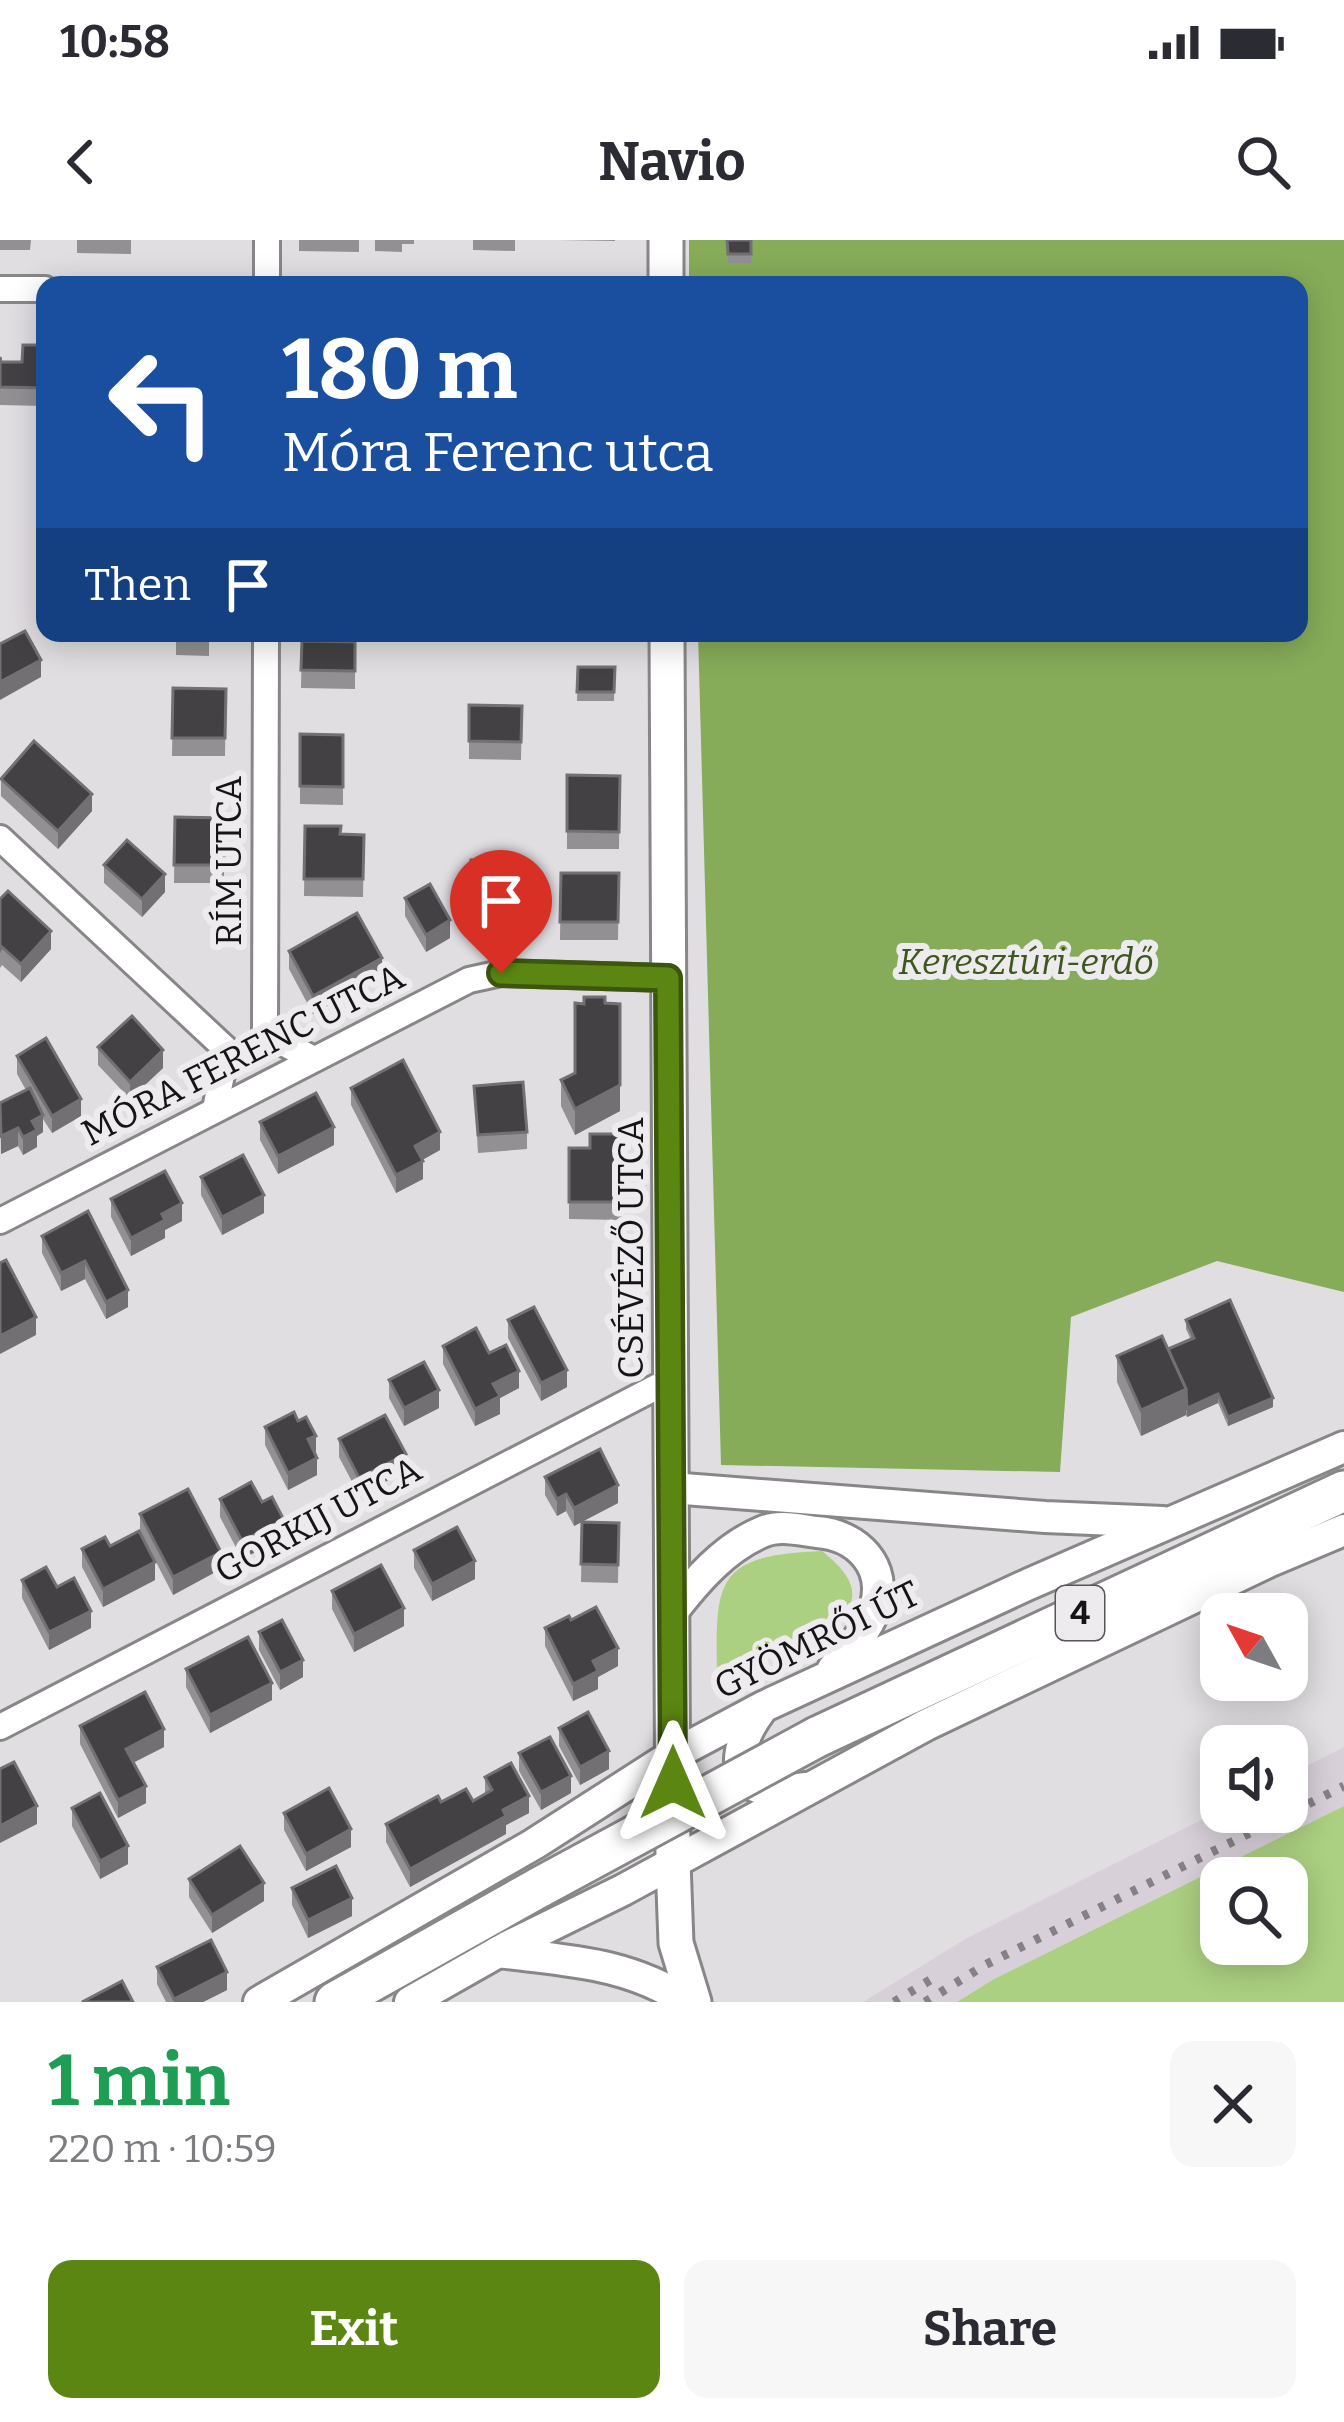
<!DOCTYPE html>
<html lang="en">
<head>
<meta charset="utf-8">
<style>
  :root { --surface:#fff; --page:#f7f7f7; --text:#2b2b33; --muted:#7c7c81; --accent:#5b8612 }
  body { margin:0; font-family:Bitter,serif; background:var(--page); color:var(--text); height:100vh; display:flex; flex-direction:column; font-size:45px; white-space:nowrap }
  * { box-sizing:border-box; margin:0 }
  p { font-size:39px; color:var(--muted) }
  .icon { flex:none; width:66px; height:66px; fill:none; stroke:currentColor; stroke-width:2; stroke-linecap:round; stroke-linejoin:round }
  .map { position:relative; height:1762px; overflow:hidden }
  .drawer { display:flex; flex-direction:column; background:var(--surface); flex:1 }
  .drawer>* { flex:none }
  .hud { position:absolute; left:36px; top:36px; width:1272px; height:366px; border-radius:24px; box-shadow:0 6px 30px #0003; background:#1a4fa0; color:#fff; overflow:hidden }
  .needle { width:78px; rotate:310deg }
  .buttons { position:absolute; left:1200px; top:1353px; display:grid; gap:24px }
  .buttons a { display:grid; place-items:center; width:108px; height:108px; border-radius:24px; background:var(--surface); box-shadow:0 6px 30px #0003; font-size:60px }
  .pin { position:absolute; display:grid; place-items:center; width:102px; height:102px; color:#fff; margin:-123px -51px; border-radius:50% 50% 50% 0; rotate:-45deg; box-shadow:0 0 12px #0007 }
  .pin .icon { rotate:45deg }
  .me { position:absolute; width:132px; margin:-66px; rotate:0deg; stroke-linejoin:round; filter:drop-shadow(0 0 9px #0008) }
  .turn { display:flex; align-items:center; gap:42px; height:252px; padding:0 48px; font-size:54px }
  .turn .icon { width:156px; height:156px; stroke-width:2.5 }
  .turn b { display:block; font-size:84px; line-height:102px }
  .then { display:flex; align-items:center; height:114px; padding:0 48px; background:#0003; gap:24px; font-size:45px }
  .round { display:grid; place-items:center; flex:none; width:126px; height:126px; border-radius:24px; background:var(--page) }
  .summary { display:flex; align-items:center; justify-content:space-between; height:204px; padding:0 48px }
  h1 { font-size:72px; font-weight:700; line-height:90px; color:#1e9e55 }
  .action { display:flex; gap:24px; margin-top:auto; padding:24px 48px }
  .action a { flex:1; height:138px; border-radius:24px; background:var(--accent); color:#fff; font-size:48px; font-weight:700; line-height:138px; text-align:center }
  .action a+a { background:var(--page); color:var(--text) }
  .status { display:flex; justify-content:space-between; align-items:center; height:84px; padding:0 60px; background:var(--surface); direction:ltr }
  .status svg { height:33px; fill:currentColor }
  header { display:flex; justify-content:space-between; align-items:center; height:156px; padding:0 48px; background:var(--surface); font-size:54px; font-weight:700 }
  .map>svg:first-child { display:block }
  .built { fill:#d8d0d9 }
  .green { fill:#abd081; fill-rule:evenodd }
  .forest { fill:#86ac59 }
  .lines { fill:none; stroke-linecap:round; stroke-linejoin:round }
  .minor-casing { stroke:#898689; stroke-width:30 }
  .tertiary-casing { stroke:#898689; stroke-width:36 }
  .secondary-casing { stroke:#898689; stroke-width:39 }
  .primary-casing { stroke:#898689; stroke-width:45 }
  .minor { stroke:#fff; stroke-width:24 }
  .tertiary { stroke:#fff; stroke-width:30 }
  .secondary { stroke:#fff; stroke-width:33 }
  .primary { stroke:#fff; stroke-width:39 }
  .rail { stroke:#848284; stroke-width:9; stroke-dasharray:6 12; stroke-linecap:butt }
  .primary-bridge-casing { stroke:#898689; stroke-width:45; stroke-linecap:butt }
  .primary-bridge { stroke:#fff; stroke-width:39 }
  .wall { fill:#929092 }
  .shaded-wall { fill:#727072 }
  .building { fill:#434143; stroke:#727072; stroke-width:3 }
  .route-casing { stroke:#3b570c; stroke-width:30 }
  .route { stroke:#5b8612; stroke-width:21 }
  .labels { text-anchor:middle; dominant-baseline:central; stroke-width:12; stroke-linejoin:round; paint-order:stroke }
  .shield { fill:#eeebee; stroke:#575557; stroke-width:3 }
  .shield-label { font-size:33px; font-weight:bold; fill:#161516 }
  .street-label { font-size:36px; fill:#161516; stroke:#eeebee }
  .park-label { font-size:36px; font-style:italic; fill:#3d571c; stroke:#eeebee }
</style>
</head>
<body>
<div class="status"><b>10:58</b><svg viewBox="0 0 49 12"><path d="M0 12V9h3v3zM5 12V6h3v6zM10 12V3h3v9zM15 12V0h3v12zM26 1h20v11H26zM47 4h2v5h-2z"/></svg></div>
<header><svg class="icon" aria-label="back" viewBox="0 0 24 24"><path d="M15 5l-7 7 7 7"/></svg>Navio<svg class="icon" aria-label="search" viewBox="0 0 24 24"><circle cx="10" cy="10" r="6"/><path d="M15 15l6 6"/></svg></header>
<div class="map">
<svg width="1344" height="1762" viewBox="0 0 1344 1762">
  <rect width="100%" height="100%" fill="#e1dee1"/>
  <polygon class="built" points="1344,1507 1344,1566 994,1739 957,1762 863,1762 967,1698 1221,1570 1287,1572 1287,1536"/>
  <g class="green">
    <path d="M822 1311C849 1333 867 1355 836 1384L717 1442C716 1344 711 1315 822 1311Z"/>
    <path d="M1344 1566V1762H957L994 1739ZM1221 1638H1287V1704H1221Z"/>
  </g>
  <polygon class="forest" points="689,0 1344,0 1344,1052 1217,1021 1071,1077 1060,1232 721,1225 698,393 1299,393 1299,45 689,45"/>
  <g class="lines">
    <defs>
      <g id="minor">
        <polyline points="267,45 267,0"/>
        <polyline points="0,49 45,49"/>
        <polyline points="266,393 265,794 314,819"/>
        <polyline points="0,598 227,810"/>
        <polyline points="215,869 227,810"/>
        <polyline points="0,981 469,740 501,733 668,738"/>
        <polyline points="0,1487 670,1140"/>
      </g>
      <g id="tertiary">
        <polyline points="671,1248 1045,1277 1163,1282"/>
        <path d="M672 1372C696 1341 724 1308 762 1292 779 1284 800 1290 817 1292 857 1295 888 1326 875 1368 867 1391 848 1412 833 1429"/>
        <path d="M760 1471C743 1494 722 1541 767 1550 778 1553 794 1549 806 1548"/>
        <path d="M498 1712C568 1721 627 1722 688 1762"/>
        <polyline points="259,1762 534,1604 673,1515 765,1466 1029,1344 1344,1207"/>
        <polyline points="410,1762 507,1707 623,1650 926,1485 1268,1322 1344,1290"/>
      </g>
      <g id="secondary">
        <polyline points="666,45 666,0"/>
        <polyline points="667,393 673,1622 676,1703 694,1762"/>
      </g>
      <g id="primary">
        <polyline points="817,1497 1344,1251"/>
        <polyline points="335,1762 540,1647"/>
      </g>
    </defs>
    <use href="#minor" class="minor-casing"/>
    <use href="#tertiary" class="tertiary-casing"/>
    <use href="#secondary" class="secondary-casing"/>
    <use href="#primary" class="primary-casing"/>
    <use href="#minor" class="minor"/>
    <use href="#tertiary" class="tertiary"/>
    <use href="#secondary" class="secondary"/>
    <use href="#primary" class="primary"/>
    <g class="rail">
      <polyline points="894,1762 940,1734"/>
      <polyline points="925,1762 985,1725 1344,1546"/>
    </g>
    <defs>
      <polyline id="primary-bridge" points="540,1647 817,1497"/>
    </defs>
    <use href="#primary-bridge" class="primary-bridge-casing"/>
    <use href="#primary-bridge" class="primary-bridge"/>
  </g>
  <g class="wall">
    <polygon points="0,0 31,0 30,10 0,10"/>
    <polygon points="77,0 131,0 131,14 77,13"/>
    <polygon points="299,0 359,0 359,12 299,11"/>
    <polygon points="375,0 414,0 414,4 402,4 402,12 375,11"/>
    <polygon points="473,0 515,0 515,11 473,10"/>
    <polygon points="559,0 615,0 615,1"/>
    <polygon points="727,0 751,0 751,23 728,23"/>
    <polygon points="45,105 45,166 0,165 0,117 1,122 22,122"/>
    <polygon points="176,393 226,393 226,400 209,400 209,416 176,415"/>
    <polygon points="302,401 355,402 355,449 301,448"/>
    <polygon points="578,427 615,427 614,461 577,461"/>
    <polygon points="173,448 226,449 225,516 172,516"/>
    <polygon points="469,465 522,466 521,520 469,519"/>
    <polygon points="300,494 343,495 343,565 300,564"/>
    <polygon points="567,535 620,536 619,609 567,609"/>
    <polygon points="1,539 92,571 58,609 1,556"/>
    <polygon points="175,577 224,578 224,643 174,643"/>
    <polygon points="305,586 340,594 364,595 363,657 304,656"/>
    <polygon points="104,625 165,652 142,677 104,643"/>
    <polygon points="561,633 619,633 618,700 560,700"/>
    <polygon points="499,639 496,690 467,688 467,670"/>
    <polygon points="405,658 450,698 426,712 405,676"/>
    <polygon points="0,659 51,709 21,742 2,725 0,728"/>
    <polygon points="289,711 382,736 313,774 289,729"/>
    <polygon points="605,763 620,764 620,871 575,895 561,866 561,840 575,833"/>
    <polygon points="98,807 163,828 130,859 98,825"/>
    <polygon points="17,816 81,876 52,893 43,879 43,892 37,896 37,907 23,915 18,906 1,914 0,863 26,850 17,834"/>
    <polygon points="474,846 527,892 527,909 478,913"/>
    <polygon points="351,848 440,910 422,920 423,939 396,953 351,865"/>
    <polygon points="260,882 334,905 278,934 260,900"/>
    <polygon points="622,894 622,980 569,979 569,908 590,908"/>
    <polygon points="201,937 264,973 222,995 201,955"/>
    <polygon points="111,959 182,981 165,990 165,998 131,1016 111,977"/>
    <polygon points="88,971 128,1067 106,1079 85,1039 61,1051 42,1013 42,996"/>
    <polygon points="508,1080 567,1147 541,1161 508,1098"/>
    <polygon points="1186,1080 1273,1167 1228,1186 1218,1163 1187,1177 1186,1175 1141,1196 1117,1142 1117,1116 1168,1109 1191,1100 1186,1089"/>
    <polygon points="443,1106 489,1113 519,1148 500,1158 500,1174 475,1186 443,1124"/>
    <polygon points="389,1140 439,1168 404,1186 389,1158"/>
    <polygon points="265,1187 315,1214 317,1235 288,1250 265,1205"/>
    <polygon points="339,1199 406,1231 359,1255 339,1217"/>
    <polygon points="545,1237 618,1263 574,1286 566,1271 557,1276 545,1255"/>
    <polygon points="220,1259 284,1297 242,1319 220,1277"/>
    <polygon points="140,1274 221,1329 173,1355 140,1291"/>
    <polygon points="582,1282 619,1283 618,1343 581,1342"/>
    <polygon points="110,1306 155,1340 103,1367 82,1327 82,1309"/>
    <polygon points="414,1310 475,1339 432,1361 414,1328"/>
    <polygon points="22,1340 57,1347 91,1388 49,1410 22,1358"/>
    <polygon points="332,1351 404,1386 354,1412 332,1369"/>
    <polygon points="571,1380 618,1426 598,1437 598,1449 573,1461 545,1406 545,1388"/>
    <polygon points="259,1392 303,1437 280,1450 259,1410"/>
    <polygon points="186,1429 272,1460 210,1493 186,1447"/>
    <polygon points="80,1486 164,1507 133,1523 146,1563 118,1578 80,1504"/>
    <polygon points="559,1488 609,1529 580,1545 559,1506"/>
    <polygon points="519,1513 571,1553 541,1570 519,1531"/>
    <polygon points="485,1537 529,1573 506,1585 506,1594 410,1647 386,1602 386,1584 441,1562 473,1561 485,1554"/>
    <polygon points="72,1568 128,1624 100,1639 72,1586"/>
    <polygon points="284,1573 351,1607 306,1631 284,1590"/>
    <polygon points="189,1639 264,1661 212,1693 189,1657"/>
    <polygon points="292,1648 352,1676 308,1698 292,1665"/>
    <polygon points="157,1727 227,1750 203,1762 166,1762 157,1744"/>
  </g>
  <g class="shaded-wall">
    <polygon points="41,420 41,437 0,460 0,442"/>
    <polygon points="92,554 92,571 58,609 58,591"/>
    <polygon points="165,634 165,652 142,677 142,659"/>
    <polygon points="450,680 450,698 426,712 426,695"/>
    <polygon points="51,691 51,709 21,742 21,724"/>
    <polygon points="382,718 382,736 313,774 313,756"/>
    <polygon points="163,810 163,828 130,859 130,842"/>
    <polygon points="620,845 620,871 575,895 575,869"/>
    <polygon points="81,859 81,876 52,893 52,876"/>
    <polygon points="43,875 43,892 37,896 37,907 23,915 23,897 32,881"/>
    <polygon points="334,887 334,905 278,934 278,916"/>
    <polygon points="18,888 18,906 1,914 1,896"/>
    <polygon points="440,892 440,910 415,924 415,906"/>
    <polygon points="423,921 423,939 396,953 396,935"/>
    <polygon points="264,955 264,973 222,995 222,977"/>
    <polygon points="182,963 182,981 165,990 165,998 131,1016 131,998 162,974"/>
    <polygon points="85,1021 85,1039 61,1051 61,1033"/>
    <polygon points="128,1050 128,1067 106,1079 106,1062"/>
    <polygon points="36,1077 36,1095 0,1114 0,1096"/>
    <polygon points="567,1130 567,1147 541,1161 541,1143"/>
    <polygon points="519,1131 519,1148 500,1158 500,1174 475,1186 475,1169 493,1144"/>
    <polygon points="1186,1149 1186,1175 1141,1196 1141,1170"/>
    <polygon points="439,1150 439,1168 404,1186 404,1168"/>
    <polygon points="1218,1154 1218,1163 1187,1177 1187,1168"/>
    <polygon points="1273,1158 1273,1167 1228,1186 1228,1177"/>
    <polygon points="316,1196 316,1213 308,1199"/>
    <polygon points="406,1214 406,1231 359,1255 359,1238"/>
    <polygon points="317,1218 317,1235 288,1250 288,1233"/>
    <polygon points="618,1245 618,1263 574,1286 574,1268"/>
    <polygon points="566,1254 566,1271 557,1276 557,1259"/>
    <polygon points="284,1280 284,1297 242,1319 242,1301"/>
    <polygon points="221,1312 221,1329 173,1355 173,1337"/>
    <polygon points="475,1321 475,1339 432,1361 432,1344"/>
    <polygon points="155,1322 155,1340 103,1367 103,1349"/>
    <polygon points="404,1368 404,1386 354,1412 354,1394"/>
    <polygon points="91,1371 91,1388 49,1410 49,1392"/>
    <polygon points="618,1408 618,1426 598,1437 598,1449 573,1461 573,1444 593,1421"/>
    <polygon points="303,1420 303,1437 280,1450 280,1432"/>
    <polygon points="272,1443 272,1460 210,1493 210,1475"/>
    <polygon points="164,1489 164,1507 126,1526 126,1509"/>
    <polygon points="609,1511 609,1529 580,1545 580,1527"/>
    <polygon points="571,1536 571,1553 541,1570 541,1552"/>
    <polygon points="146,1546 146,1563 118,1578 118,1560"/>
    <polygon points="529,1556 529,1573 506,1585 506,1594 410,1647 410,1629 503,1570"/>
    <polygon points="37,1566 37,1584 0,1603 0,1586"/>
    <polygon points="351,1589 351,1607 306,1631 306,1614"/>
    <polygon points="128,1606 128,1624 100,1639 100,1621"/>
    <polygon points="264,1643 264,1661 212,1693 212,1675"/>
    <polygon points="352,1658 352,1676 308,1698 308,1680"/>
    <polygon points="227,1732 227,1750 203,1762 174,1762 174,1759"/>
  </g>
  <g class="building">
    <polygon points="727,0 751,0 751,14 728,14"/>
    <polygon points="23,105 45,105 45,148 0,147 0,117 1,122 22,122"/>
    <polygon points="25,391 41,420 0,442 0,404"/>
    <rect x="176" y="393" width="33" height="5"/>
    <polygon points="302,401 355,402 355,431 301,430"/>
    <polygon points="578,427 615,427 614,452 577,452"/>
    <polygon points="173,448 226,449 225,498 172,498"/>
    <polygon points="469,465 522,466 521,502 469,501"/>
    <polygon points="300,494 343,495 343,547 300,546"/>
    <polygon points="34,501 92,554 58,591 1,539"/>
    <polygon points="567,535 620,536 619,592 567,591"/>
    <polygon points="175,577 224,578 224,625 174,625"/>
    <polygon points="305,586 341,586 340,594 364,595 363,639 304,639"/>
    <polygon points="127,600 165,634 142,659 104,625"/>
    <polygon points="471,620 499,621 496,672 467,670"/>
    <polygon points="561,633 619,633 618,682 560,682"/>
    <polygon points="430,644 450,680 426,695 405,658"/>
    <polygon points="8,651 51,691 21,724 2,707 0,710 0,659"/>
    <polygon points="357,673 382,718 313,756 289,711"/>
    <polygon points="584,757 605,757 605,763 620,764 620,845 575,869 561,840 575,833 575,763 584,764"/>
    <polygon points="132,776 163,810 130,842 98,807"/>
    <polygon points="46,798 81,859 52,876 17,816"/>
    <polygon points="403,820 440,892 415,906 423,921 396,935 351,848"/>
    <polygon points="523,842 527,892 478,895 474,846"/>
    <polygon points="30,848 43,875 32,881 37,890 23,897 18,888 1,896 0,863"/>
    <polygon points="316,853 334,887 278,916 260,882"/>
    <polygon points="590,894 622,894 622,962 569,962 569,908 590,908"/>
    <polygon points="243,915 264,955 222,977 201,937"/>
    <polygon points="165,931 182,963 162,974 165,980 131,998 111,959"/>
    <polygon points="88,971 128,1050 106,1062 85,1021 61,1033 42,996"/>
    <polygon points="6,1020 36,1077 0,1096 0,1023"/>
    <polygon points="1230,1060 1273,1158 1228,1177 1218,1154 1187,1168 1186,1149 1168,1109 1194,1098 1186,1080"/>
    <polygon points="534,1067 567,1130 541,1143 508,1080"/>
    <polygon points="476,1088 489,1113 506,1105 519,1131 493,1144 500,1156 475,1169 443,1106"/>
    <polygon points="1162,1096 1186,1149 1141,1170 1117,1116"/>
    <polygon points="424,1122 439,1150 404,1168 389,1140"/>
    <polygon points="294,1172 298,1181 306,1177 316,1196 308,1199 317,1218 288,1233 265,1187"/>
    <polygon points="385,1175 406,1214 359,1238 339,1199"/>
    <polygon points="600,1209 618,1245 574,1268 566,1254 557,1259 545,1237"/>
    <polygon points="251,1242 262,1262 272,1257 284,1280 242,1301 220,1259"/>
    <polygon points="188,1249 221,1312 173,1337 140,1274"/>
    <polygon points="582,1282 619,1283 618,1325 581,1324"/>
    <polygon points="457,1287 475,1321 432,1344 414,1310"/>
    <polygon points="139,1291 155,1322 103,1349 82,1309 105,1297 110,1306"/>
    <polygon points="381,1325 404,1368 354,1394 332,1351"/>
    <polygon points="46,1327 57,1347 74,1338 91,1371 49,1392 22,1340"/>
    <polygon points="596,1367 618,1408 593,1421 598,1431 573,1444 545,1388 569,1376 571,1380"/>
    <polygon points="282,1380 303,1420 280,1432 259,1392"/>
    <polygon points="248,1397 272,1443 210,1475 186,1429"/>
    <polygon points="145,1452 164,1489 126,1509 146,1546 118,1560 80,1486"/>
    <polygon points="588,1472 609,1511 580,1527 559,1488"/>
    <polygon points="550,1497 571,1536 541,1552 519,1513"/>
    <polygon points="14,1522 37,1566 0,1586 0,1529"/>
    <polygon points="511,1523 529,1556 503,1570 506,1576 410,1629 386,1584 438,1556 441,1562 466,1549 473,1561 492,1550 485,1537"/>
    <polygon points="329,1548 351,1589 306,1614 284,1573"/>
    <polygon points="100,1553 128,1606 100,1621 72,1568"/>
    <polygon points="240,1606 264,1643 212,1675 189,1639"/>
    <polygon points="336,1626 352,1658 308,1680 292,1648"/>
    <polygon points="211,1700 227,1732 174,1759 157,1727"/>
    <polygon points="122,1741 133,1762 82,1762"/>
  </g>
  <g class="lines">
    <defs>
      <polyline id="route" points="501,733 668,738 673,1543"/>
    </defs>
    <use href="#route" class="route-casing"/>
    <use href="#route" class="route"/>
  </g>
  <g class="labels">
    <rect class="shield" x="1056" y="1346" width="48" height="54" rx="9"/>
    <g class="shield-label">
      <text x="1080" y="1373">4</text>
    </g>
    <g class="street-label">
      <text transform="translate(229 621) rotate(-90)">RÍM UTCA</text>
      <text transform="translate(243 815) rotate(-27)">MÓRA FERENC UTCA</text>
      <text transform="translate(631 1008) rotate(-90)">CSÉVÉZŐ UTCA</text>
      <text transform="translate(318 1280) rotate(-28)">GORKIJ UTCA</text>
      <text transform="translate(817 1400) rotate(-26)">GYÖMRŐI ÚT</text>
    </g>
    <g class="park-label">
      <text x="1026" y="722">Keresztúri-erdő</text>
    </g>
  </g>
</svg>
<div class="buttons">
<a><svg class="needle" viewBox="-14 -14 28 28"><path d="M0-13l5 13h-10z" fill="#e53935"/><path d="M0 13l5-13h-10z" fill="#7c7c81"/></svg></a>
<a><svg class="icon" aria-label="sound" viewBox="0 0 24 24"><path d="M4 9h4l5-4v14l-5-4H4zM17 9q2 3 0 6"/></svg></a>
<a><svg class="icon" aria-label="search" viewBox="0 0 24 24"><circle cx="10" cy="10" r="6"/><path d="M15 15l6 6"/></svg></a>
</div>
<div class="pin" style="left:501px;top:733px;background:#d93025"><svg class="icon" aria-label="arrive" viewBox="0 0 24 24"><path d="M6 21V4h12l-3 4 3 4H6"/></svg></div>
<svg class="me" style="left:673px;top:1543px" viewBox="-20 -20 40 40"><path d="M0-17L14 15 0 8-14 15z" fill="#5b8612" stroke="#fff" stroke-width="4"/></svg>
<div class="hud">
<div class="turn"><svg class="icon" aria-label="left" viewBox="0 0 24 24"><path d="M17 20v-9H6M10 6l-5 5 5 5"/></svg><div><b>180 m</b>Móra Ferenc utca</div></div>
<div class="then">Then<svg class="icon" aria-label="arrive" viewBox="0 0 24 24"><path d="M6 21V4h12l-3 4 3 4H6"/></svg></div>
</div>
</div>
<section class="drawer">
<div class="summary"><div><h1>1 min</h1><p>220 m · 10:59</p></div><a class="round"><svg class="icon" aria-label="close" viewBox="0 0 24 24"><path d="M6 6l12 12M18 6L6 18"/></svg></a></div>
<div class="action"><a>Exit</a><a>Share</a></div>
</section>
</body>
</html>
